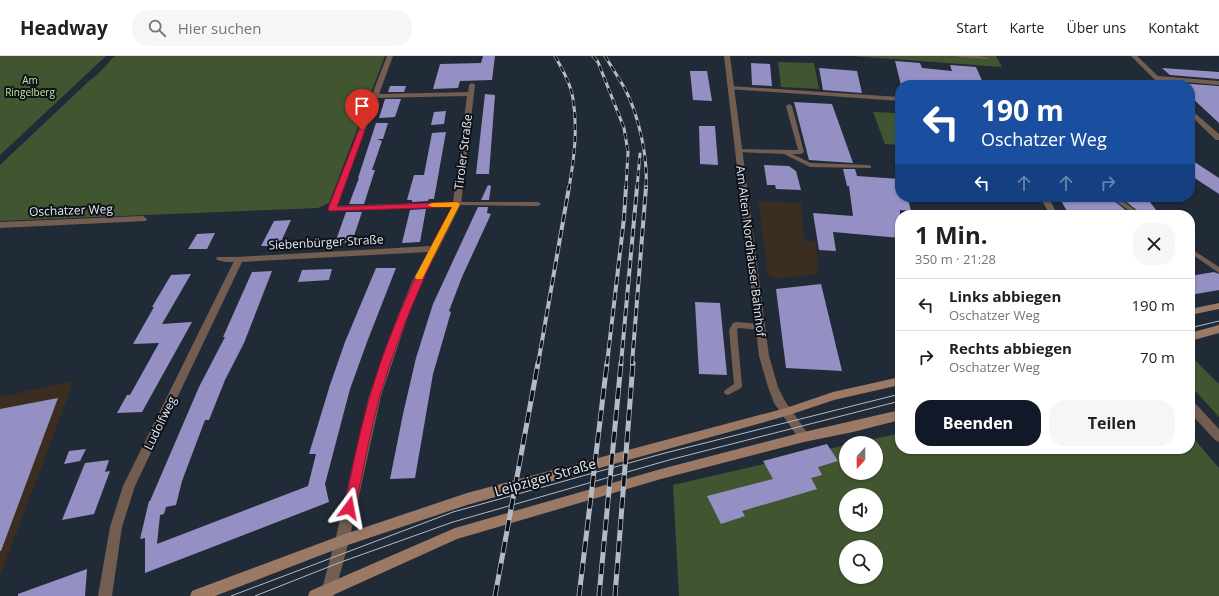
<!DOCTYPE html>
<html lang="de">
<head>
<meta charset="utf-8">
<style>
  :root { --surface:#fff; --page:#f6f6f6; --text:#202124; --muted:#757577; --line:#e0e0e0; --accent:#111827 }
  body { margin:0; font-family:"Open Sans",sans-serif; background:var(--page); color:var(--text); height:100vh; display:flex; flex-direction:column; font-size:15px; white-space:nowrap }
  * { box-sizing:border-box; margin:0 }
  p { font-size:13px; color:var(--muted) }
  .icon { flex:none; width:22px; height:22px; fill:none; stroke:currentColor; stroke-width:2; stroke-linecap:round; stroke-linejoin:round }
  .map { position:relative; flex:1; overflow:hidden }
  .sheet { position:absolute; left:895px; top:154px; width:300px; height:244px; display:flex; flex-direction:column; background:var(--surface); border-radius:16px; box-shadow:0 1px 3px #0004 }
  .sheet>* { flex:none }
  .top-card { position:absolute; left:895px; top:24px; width:300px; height:122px; border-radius:16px; box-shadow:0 1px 3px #0004; background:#1a4fa0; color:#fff; overflow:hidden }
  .needle { width:26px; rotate:201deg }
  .buttons { position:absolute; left:839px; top:380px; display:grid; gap:8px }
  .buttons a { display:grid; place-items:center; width:44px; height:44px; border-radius:50%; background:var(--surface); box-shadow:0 1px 3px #0004; font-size:20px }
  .pin { position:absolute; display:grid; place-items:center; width:34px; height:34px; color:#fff; margin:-41px -17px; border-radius:50% 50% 50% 0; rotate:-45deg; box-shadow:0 0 4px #0007 }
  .pin .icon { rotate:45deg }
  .me { position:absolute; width:44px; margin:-22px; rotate:13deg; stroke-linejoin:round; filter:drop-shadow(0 0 3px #0008) }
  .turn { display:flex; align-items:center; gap:14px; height:84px; padding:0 20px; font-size:18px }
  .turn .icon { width:52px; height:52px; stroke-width:2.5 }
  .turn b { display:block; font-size:28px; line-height:34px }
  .lanes { display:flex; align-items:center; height:38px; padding:0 20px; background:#0003; justify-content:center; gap:20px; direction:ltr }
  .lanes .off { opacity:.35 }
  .round { display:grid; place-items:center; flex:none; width:42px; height:42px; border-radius:16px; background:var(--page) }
  .headline { display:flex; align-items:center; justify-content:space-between; height:68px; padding:0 20px }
  h1 { font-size:24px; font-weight:700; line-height:30px }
  .primary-button { display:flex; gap:8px; margin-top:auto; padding:8px 20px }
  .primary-button a { flex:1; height:46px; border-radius:16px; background:var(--accent); color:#fff; font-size:16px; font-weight:700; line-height:46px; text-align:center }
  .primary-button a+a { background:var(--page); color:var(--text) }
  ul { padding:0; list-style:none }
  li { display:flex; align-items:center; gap:12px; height:52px; padding:0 20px; border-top:1px solid var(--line) }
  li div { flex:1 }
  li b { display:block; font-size:15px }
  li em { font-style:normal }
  header { display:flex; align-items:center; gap:24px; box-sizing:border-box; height:56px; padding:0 20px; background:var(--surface); border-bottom:1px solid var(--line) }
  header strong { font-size:19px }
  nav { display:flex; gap:22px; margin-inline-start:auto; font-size:14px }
  .search { width:280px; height:36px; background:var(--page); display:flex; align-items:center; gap:10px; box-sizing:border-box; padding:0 14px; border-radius:16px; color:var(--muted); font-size:15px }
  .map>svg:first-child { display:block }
  .commercial { fill:#3b2e20 }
  .green { fill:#425531; fill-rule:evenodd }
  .building { fill:#9590c4 }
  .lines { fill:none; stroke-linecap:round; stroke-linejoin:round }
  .service { fill:#725d50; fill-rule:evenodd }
  .minor { fill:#725d50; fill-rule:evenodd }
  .tertiary { fill:#725d50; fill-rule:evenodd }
  .secondary { fill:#9b7965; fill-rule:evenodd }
  .tram { stroke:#b4bbc4; stroke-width:1 }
  .rail-far2-casing { stroke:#b4bbc4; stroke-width:3 }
  .rail-far1-casing { stroke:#b4bbc4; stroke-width:4 }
  .rail-casing { stroke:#b4bbc4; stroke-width:5 }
  .rail-far2 { stroke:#0e1218; stroke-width:2; stroke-dasharray:6; stroke-linecap:butt }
  .rail-far1 { stroke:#0e1218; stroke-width:2.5; stroke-dasharray:8; stroke-linecap:butt }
  .rail { stroke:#0e1218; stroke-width:3.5; stroke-dasharray:11; stroke-linecap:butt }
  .route { fill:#e11d48; stroke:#92132f }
  .slow { fill:#f59e0b }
  .labels { text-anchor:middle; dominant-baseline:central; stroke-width:4; stroke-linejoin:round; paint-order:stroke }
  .far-park-label { font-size:10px; fill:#c0e89e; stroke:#0e1218 }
  .street-label { font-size:12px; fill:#e4eaf3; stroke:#0e1218 }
  .near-street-label { font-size:14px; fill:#e4eaf3; stroke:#0e1218 }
</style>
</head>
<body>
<header>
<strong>Headway</strong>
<div class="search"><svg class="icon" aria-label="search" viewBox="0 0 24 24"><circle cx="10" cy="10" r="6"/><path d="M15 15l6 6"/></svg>Hier suchen</div>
<nav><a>Start</a><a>Karte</a><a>Über uns</a><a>Kontakt</a></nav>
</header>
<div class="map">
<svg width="1219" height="540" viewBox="0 0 1219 540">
  <rect width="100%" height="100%" fill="#212a37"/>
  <g class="commercial">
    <polygon points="758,145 801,147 804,185 816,186 818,218 775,223 768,219"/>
    <polygon points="73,325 66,346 0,520 0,341"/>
  </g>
  <g class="green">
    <polygon points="0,0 106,0 0,99"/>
    <path d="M115 0H385L329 147 318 152 0 165V109L90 24C101 17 106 8 115 0Z"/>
    <polygon points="851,0 996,0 1002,11"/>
    <polygon points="778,6 814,7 819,33 781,31"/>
    <polygon points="873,56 896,57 900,63 900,89 885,88"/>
    <polygon points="1190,299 1219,328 1219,361 1190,329"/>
    <path d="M900 377V393H1190V378L1219 412V540H679L673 429 846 389V417H876V387H856ZM846 439H876V469H846ZM846 491H876V521H846Z"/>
  </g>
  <g class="building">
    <polygon points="483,0 495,0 492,24 460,25 458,32 433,33 440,8 481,7"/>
    <polygon points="895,5 920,7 922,12 952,15 950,9 976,11 984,29 962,27 962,29 901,29"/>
    <polygon points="751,7 770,8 772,30 752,29"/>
    <polygon points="819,12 857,15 862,37 823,34"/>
    <polygon points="1162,12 1219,16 1219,23 1170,19"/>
    <polygon points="690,15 707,15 712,45 693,44"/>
    <polygon points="1177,27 1219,30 1219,67 1190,40 1190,29 1179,29"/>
    <polygon points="390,30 406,30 404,36 388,36"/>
    <polygon points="485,38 495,39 489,118 476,118"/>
    <polygon points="385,43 401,43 395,61 379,62"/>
    <polygon points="794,46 832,48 853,107 809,104"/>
    <polygon points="446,55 444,68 431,69 434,56"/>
    <polygon points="376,67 388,67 383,83 377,83 382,85 372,114 375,114 364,148 349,148 359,122 358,122"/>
    <polygon points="699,70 715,70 718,109 700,108"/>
    <polygon points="446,76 434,143 429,143 428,145 412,146 412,144 407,144 414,119 424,119 432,77"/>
    <polygon points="1190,103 1219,122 1219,138 1190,119"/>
    <polygon points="764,109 789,110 796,115 801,134 776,133 775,129 767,129"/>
    <polygon points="843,113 855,113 857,120 900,123 900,142 908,143 911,155 900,154 900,182 833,176 836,195 819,194 813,157 853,160 849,130 847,130"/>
    <polygon points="488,129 491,130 489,144 481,144"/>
    <polygon points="1059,141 1109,141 1132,159 1069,159"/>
    <polygon points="1120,141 1146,141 1160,159 1143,159"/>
    <polygon points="478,151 488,151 487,157 491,158 462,221 449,255 451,256 433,318 415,422 390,423 403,358 416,302 433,248"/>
    <polygon points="426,153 420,186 402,187 410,154"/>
    <polygon points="346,156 362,156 352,186 335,187"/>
    <polygon points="291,164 279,190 261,190 274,165"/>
    <polygon points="215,177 207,193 188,193 197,178"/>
    <polygon points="376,212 396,212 367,286 350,333 325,428 329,446 145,517 145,482 140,483 149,445 150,445 199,331 225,281 223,281 252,216 272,215 244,287 225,324 209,364 205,364 182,425 176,449 166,451 164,458 160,459 157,488 308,430 316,398 309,398 330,329 345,286"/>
    <polygon points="332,213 329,224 298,226 302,214"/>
    <polygon points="1214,216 1219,218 1219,234 1190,239 1190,220"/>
    <polygon points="191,218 162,268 192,266 142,356 117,357 127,339 130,339 159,287 133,288 154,251 152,251 171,219"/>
    <polygon points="821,228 842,315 786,312 776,233"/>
    <polygon points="695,246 720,247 727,319 699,318"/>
    <polygon points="58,342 1,495 0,495 0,353"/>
    <polygon points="827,388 838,405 818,411 822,419 811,422 817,433 742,455 745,460 721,468 707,440 773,423 763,405"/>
    <polygon points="86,393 80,405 64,408 69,395"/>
    <polygon points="109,404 105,416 110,415 94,458 62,464 85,407"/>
    <polygon points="87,513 85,540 18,540 18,538"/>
  </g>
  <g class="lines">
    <g class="service">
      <polygon points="957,0 979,0 989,2 987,3 959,1"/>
      <polygon points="472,27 475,29 474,38 471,40 468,38 469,29"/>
      <polygon points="730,30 900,41 900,45 728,33 728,31"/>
      <polygon points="789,48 792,50 804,96 801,98 792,98 811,107 869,109 871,110 871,112 810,111 786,99 785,98 737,96 737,94 739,93 798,94 786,50"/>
      <polygon points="1110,141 1117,141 1142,159 1135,159"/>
      <polygon points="457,146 538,146 541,148 538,150 455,149 455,147"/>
      <polygon points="1190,192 1219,211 1219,217 1190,197"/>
      <path d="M217 201H239L243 203C238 207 221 207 216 203Z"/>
      <polygon points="736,266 761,268 765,271 761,274 738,272 737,274 742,330 741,332 728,339 725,338 724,336 725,334 734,328 729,274 733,267"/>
    </g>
    <g class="minor">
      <path d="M387 0H393L379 38 471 36 474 38 461 148 422 226 409 257 381 340 349 485 334 540H320L335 485 369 340 399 257 412 226 428 196 242 206 135 430 122 471 112 540H98L110 471 123 430 236 201 431 190 452 151 332 155 328 153ZM467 40 453 146 337 150 377 42Z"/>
      <polygon points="724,0 730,0 769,300 778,331 785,345 810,381 808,384 804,386 800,384 774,347 768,331 759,300"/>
      <polygon points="1131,0 1137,0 1158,20 1219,25 1219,29 1162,24 1162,27 1158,27"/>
      <polygon points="1190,53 1219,78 1219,84 1216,84 1190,59"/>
      <polygon points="1040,141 1048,141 1058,159 1050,159"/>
      <polygon points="143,160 147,163 146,165 0,172 0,166"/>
    </g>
    <polygon class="tertiary" points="1190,345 1194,346 1219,373 1219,386 1215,384 1190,357"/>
    <g class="secondary">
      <polygon points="1219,247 1219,253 1190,259 1190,253"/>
      <polygon points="1219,269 1219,277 1190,285 1190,277"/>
      <polygon points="900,321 900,329 834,344 786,360 467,449 342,491 215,540 190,540 192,535 197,533 342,479 467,437 786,352 833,336"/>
      <polygon points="900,354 900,364 853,376 804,386 661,423 457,483 331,540 308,540 310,535 455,472 661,413 804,376"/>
    </g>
    <g class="tram">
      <polyline points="1190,272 1219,265"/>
      <polyline points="231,540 453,456 665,397 900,338"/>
      <polyline points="255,540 341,506 453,466 669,404 900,345"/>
    </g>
    <defs>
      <g id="rail-far2">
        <path d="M555 0C562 13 571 28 573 43 578 73 574 103 569 132"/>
        <polyline points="593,0 598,6 624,72 628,96 626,132"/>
        <path d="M605 0C611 10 618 21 624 31 639 59 648 101 646 132"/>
        <polyline points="637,132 640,98"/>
      </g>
      <g id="rail-far1">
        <polyline points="538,308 569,131"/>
        <polyline points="607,308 624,162 626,131"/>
        <polyline points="621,308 637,131"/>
        <polyline points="632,308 646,131"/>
      </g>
      <g id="rail">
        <polyline points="495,540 538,307"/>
        <polyline points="579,540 607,307"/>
        <polyline points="599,540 621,307"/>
        <polyline points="615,540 633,307"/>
      </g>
    </defs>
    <use href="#rail-far2" class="rail-far2-casing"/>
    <use href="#rail-far1" class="rail-far1-casing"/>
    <use href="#rail" class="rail-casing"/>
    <use href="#rail-far2" class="rail-far2"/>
    <use href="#rail-far1" class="rail-far1"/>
    <use href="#rail" class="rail"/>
  </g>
  <path class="route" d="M362 72 365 74 337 151 457 146 460 148C428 209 400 273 380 339 370 376 363 415 355 452L353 456 349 458 345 456 344 452C352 415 359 377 370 340 389 274 419 211 452 151L329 155 328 153 359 74Z"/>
  <polygon class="slow" points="457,146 460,148 423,221 422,223 416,223 415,221 452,151 432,151 428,149 432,147"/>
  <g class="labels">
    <g class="far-park-label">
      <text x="30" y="24">Am<tspan x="30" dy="12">Ringelberg</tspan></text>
    </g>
    <g class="street-label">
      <text transform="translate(463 96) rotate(-83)">Tiroler Straße</text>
      <text transform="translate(71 154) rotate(-2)">Oschatzer Weg</text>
      <text transform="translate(326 186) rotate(-3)">Siebenbürger Straße</text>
      <text transform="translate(751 195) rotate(83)">Am Alten Nordhäuser Bahnhof</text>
      <text transform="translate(160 367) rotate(-64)">Ludolfweg</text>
    </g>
    <g class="near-street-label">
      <text transform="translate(545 421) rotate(-16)">Leipziger Straße</text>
    </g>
  </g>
</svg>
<div class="buttons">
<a><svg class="needle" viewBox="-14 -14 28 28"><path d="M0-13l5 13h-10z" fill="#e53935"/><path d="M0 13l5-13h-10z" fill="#757577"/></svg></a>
<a><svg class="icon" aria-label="sound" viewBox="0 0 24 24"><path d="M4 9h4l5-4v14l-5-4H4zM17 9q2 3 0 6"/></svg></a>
<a><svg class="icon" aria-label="search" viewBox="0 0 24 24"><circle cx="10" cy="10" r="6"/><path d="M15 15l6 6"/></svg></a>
</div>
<div class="pin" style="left:362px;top:74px;background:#d93025"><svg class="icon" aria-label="arrive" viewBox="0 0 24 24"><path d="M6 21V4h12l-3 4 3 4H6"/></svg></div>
<svg class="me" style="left:349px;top:452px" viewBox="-20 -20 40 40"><path d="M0-17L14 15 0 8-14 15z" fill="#e11d48" stroke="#fff" stroke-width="4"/></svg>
<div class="top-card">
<div class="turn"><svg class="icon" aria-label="left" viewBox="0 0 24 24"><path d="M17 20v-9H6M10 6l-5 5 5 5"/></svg><div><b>190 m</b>Oschatzer Weg</div></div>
<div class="lanes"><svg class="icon" aria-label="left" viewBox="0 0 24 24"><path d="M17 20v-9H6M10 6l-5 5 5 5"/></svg><svg class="icon off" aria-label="ahead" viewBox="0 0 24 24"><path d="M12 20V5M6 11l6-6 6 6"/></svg><svg class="icon off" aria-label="ahead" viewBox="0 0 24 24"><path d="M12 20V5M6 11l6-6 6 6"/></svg><svg class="icon off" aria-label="right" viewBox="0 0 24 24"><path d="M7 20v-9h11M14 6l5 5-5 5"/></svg></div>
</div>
<section class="sheet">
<div class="headline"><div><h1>1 Min.</h1><p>350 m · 21:28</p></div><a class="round"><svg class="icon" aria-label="close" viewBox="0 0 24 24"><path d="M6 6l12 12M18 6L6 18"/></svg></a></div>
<ul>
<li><svg class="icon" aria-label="left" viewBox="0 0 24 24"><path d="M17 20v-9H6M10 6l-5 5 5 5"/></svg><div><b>Links abbiegen</b><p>Oschatzer Weg</p></div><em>190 m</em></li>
<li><svg class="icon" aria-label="right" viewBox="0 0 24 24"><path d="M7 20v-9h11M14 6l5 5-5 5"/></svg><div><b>Rechts abbiegen</b><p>Oschatzer Weg</p></div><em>70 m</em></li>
</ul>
<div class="primary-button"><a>Beenden</a><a>Teilen</a></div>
</section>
</div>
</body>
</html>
